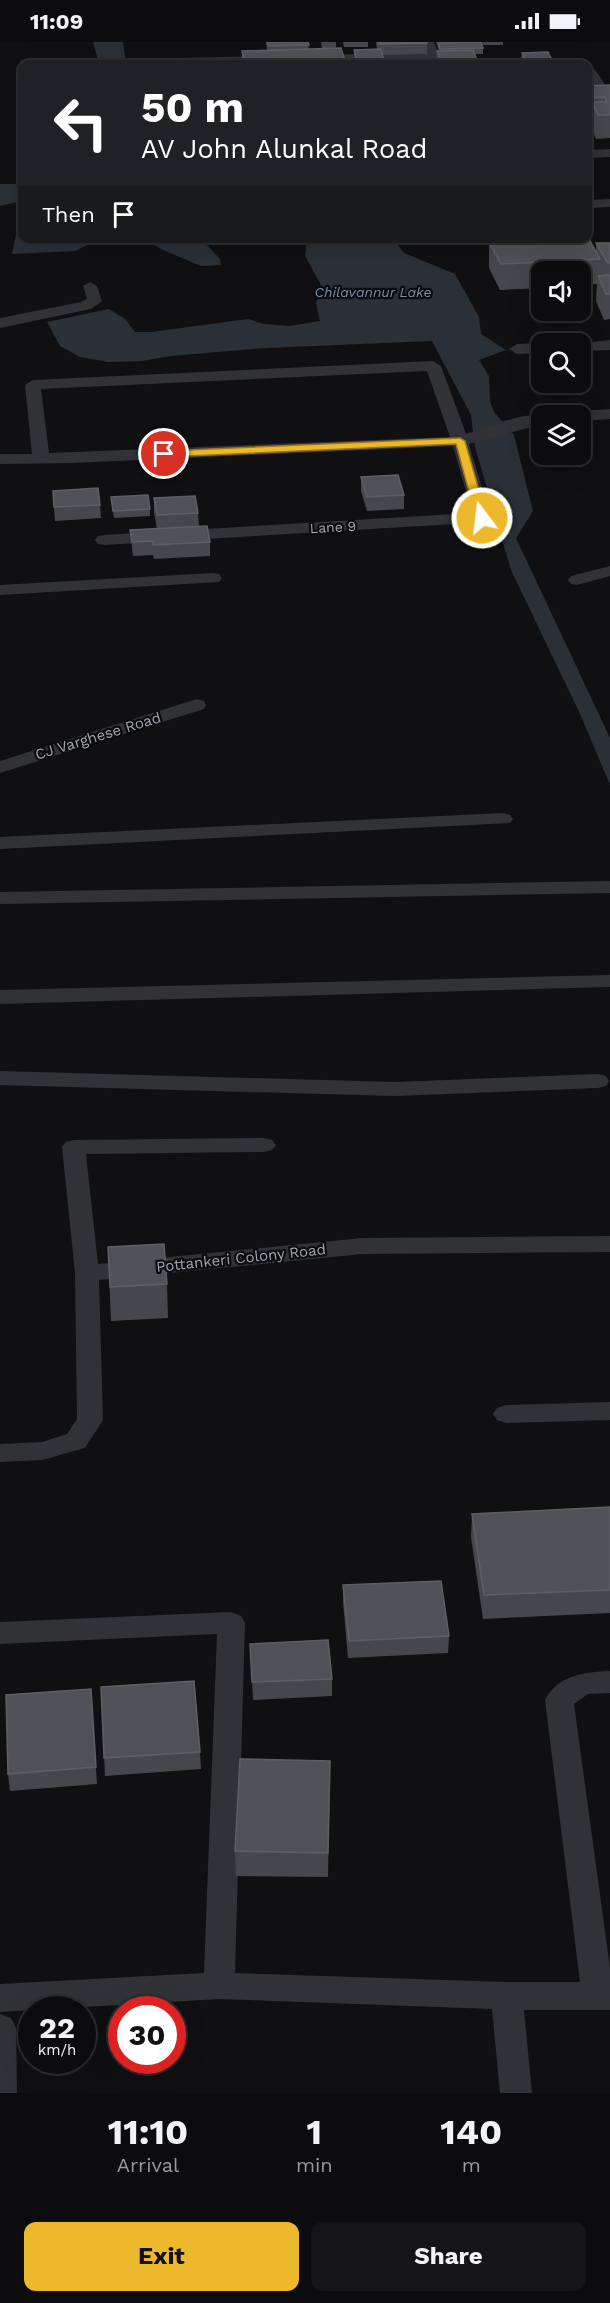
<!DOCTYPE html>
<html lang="en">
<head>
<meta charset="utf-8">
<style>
  :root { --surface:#0c0c0e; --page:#151517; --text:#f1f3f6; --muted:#9a9b9e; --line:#2c2c2e; --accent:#edb92c }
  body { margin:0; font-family:"Work Sans",sans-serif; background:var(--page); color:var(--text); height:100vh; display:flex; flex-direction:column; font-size:22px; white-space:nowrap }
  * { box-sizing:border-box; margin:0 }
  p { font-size:20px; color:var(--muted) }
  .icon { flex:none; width:33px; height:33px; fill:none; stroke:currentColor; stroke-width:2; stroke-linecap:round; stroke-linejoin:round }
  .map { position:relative; height:2051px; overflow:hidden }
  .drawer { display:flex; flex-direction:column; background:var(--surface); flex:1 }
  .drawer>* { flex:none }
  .banner { position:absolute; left:18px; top:18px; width:574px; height:183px; border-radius:12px; box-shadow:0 6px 24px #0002,0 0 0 2px var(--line); background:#202124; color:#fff; overflow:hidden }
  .fabs { position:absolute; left:531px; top:219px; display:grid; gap:12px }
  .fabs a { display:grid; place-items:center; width:60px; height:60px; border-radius:12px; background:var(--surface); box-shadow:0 6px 24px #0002,0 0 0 2px var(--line); font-size:30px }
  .speed { position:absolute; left:18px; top:1954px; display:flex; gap:12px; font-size:30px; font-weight:700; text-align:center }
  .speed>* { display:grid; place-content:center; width:78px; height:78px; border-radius:50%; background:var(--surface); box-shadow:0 6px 24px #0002,0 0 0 2px var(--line); line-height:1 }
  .speed small { font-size:15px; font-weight:400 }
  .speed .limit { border:9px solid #d22; background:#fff; color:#111 }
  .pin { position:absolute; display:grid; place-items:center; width:51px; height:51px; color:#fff; margin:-26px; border:3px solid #fff; border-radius:50%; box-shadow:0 2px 6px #0007 }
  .me { position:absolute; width:66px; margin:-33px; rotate:345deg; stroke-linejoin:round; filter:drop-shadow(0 0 4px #0008) }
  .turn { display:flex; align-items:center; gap:21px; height:126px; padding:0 24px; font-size:27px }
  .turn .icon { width:78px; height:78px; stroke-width:2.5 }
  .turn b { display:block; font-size:42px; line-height:51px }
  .then { display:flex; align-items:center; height:57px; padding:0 24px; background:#0003; gap:12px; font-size:22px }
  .eta { display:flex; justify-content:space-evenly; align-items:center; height:102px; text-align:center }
  .eta b { font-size:36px; font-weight:700; line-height:42px }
  .action { display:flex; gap:12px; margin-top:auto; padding:12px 24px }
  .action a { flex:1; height:69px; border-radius:12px; background:var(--accent); color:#111; font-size:24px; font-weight:700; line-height:69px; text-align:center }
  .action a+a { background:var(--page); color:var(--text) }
  .status { display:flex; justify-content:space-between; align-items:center; height:42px; padding:0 30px; background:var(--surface); direction:ltr }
  .status svg { height:16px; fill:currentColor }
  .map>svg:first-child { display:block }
  .water { fill:#293037 }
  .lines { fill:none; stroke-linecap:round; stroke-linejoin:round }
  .minor { fill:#313236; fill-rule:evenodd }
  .wall { fill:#46474d }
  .building { fill:#505158; stroke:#5d5f66; stroke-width:1.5 }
  .route { fill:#edb92c; stroke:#9a781d; stroke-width:1.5 }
  .labels { text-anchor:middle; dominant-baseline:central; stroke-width:4.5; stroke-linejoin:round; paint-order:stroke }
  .far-water-label { font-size:14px; font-style:italic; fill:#7891ad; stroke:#0b0b0c }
  .far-street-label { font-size:14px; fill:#a2a6b2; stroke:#0b0b0c }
  .street-label { font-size:15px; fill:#a2a6b2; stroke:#0b0b0c }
</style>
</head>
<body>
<div class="status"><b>11:09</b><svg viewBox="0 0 49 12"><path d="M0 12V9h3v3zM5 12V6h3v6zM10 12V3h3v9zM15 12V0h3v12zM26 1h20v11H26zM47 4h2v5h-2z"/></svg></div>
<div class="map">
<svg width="610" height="2051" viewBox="0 0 610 2051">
  <rect width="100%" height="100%" fill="#101012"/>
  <g class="water">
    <polygon points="93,0 123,0 126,22 99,22"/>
    <polygon points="0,142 22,142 22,159 0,164"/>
    <polygon points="22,188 22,196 100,197 75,209 12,212 16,193"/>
    <polygon points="143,197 201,197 220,217 221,223 201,224 163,208"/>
    <polygon points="307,197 393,197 404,211 455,232 479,275 481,292 506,308 479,318 489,334 490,359 494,370 514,393 533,469 516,496 610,696 610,743 581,674 511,528 475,405 471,373 432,299 266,306 171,314 142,319 108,320 80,315 60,304 47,280 109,267 125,277 135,290 151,290 248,277 264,282 290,284 320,279 316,261 322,245 305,214"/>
  </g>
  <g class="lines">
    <g class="minor">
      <polygon points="422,0 434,0 440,15 438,18 314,21 308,17 314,13 426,11"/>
      <polygon points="272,14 276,15 278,18 276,21 172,22 171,20 177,16"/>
      <path d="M588 24C596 26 601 36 605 43L603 46 588 47Z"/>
      <polygon points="610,107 610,115 588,116 588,108"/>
      <polygon points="610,157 610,165 588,166 588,158"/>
      <polygon points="90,240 97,244 102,259 91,267 0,286 0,276 81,260 87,257 83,244"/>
      <polygon points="610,298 610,308 580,309 580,302 574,302"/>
      <polygon points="542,301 542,311 517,312 509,307 517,302"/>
      <path d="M433 319 441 324 466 392C487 386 527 368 547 374H542V382L469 402 491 476 488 480 104 503 98 502 95 498 98 494 104 493 472 471 453 404 72 421 0 422V412H32L25 343 33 338ZM427 329 450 395 49 411 41 347Z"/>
      <polygon points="610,367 610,377 580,379 580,374 572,374 580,369"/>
      <polygon points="610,524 610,534 577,543 571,542 568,538 571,534"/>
      <polygon points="213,531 219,532 222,536 219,540 0,553 0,543"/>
      <polygon points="197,657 204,659 206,663 204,667 0,731 0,719"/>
      <polygon points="503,771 510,773 513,777 510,781 0,807 0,795"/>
      <polygon points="610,839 610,851 0,862 0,850"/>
      <polygon points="607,933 610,933 610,945 607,945 0,962 0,948"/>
      <polygon points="0,1029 395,1040 598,1032 606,1034 609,1039 606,1044 598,1046 395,1054 0,1043"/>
      <polygon points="264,1096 272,1098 276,1103 272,1108 264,1110 86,1112 98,1222 362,1196 610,1194 610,1210 362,1212 99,1238 103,1378 85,1406 42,1418 0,1420 0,1402 42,1400 67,1392 77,1377 75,1231 62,1105 66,1100 74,1098"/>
      <polygon points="610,1360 610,1378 506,1381 497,1378 493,1372 497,1366 506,1363"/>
      <path d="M231 1570 241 1574 245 1581 235 1931 507 1940H580L545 1658C558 1633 584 1630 610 1629V1651L588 1652 574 1662 610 1926V1968H524L532 2051H500L492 1967 219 1957 0 1970V1942L204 1931 217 1592 0 1602V1580Z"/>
      <polygon points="0,1972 11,1976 16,1986 17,2051 0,2051"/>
    </g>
  </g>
  <g class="wall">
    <polygon points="266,0 308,0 309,7 322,7 321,0 336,0 336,6 341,6 346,22 242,22 242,9 267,8"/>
    <polygon points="343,0 368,0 368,5 344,5"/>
    <polygon points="376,0 427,0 427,12 383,13 384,22 355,22 354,19 354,8 377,7"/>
    <polygon points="436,0 481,0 483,6 483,12 475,12 477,18 477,22 438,22 437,20 437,9 439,9"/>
    <polygon points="482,0 503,0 503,3 483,3"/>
    <polygon points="522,11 553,20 553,22 524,22 521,16"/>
    <polygon points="610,43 610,96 596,97 590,83 591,79 589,79 588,78 588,44"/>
    <polygon points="489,200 596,209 596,201 610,201 610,277 604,278 596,259 597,242 580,243 580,230 542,230 542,246 500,248 489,226"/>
    <polygon points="361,435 404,453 404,467 367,469 361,449"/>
    <polygon points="53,449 100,463 101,476 55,479"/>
    <polygon points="111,455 150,467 150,474 114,476"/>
    <polygon points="154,456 198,471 199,485 210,500 210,514 154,517 153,513 133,514 130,488 157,487 154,470"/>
    <polygon points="108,1205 167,1242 168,1276 111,1279"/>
    <polygon points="610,1465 610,1571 483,1577 471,1495 472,1472"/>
    <polygon points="343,1543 449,1594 448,1611 348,1616 343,1560"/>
    <polygon points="250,1602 332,1637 332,1654 253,1658"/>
    <polygon points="101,1645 200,1710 201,1727 105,1734"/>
    <polygon points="91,1647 97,1742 10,1749 8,1732"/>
    <polygon points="330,1719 328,1835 236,1834 235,1809"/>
  </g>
  <g class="building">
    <polygon points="267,0 308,0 309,3 268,4"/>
    <polygon points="378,0 427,0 427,1 379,2"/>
    <polygon points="481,0 483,6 440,7 438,1"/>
    <polygon points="341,6 346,22 311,22 310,19 244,20 242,9"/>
    <polygon points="381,7 384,19 357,19 354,8"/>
    <polygon points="473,8 477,18 441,19 437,9"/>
    <polygon points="548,10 553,20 526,21 522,11"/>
    <polygon points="610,43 610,73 598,73 592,60 607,60 605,55 590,56 588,52 588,44"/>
    <polygon points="588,195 600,217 501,222 489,200 564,196 588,196"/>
    <polygon points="596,201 610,201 610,221 608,221"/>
    <polygon points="610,233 610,252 606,252 598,234"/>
    <polygon points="398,433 404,453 367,455 361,435"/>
    <polygon points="98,446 100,463 54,465 53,449"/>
    <polygon points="148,453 150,467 113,469 111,455"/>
    <polygon points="195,454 198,471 157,473 154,456"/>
    <polygon points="207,484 210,500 153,503 153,499 132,500 130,488"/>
    <polygon points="164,1202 167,1242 110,1245 108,1205"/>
    <polygon points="610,1465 610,1548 484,1553 472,1472"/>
    <polygon points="441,1539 449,1594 349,1599 343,1543"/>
    <polygon points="328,1598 332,1637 252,1640 250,1602"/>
    <polygon points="194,1639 200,1710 104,1716 101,1645"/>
    <polygon points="91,1647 96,1725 8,1732 6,1653"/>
    <polygon points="240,1717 330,1719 328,1811 235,1809"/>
  </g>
  <polygon class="route" points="460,396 465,399 487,476 485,478 476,476 456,402 164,415 159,412 164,409"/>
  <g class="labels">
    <g class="far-water-label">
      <text x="373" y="250">Chilavannur Lake</text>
    </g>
    <g class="far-street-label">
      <text transform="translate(333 485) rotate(-3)">Lane 9</text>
    </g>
    <g class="street-label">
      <text transform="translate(98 694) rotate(-17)">CJ Varghese Road</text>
      <text transform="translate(241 1216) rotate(-6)">Pottankeri Colony Road</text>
    </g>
  </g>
</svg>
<div class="fabs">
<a><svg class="icon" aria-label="sound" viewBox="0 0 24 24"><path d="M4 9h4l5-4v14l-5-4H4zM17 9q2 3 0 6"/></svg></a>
<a><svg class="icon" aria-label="search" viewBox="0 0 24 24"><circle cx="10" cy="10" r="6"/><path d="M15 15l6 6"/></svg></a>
<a><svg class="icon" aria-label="layers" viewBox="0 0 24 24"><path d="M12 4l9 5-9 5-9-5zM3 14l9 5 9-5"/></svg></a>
</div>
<div class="speed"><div>22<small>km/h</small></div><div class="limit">30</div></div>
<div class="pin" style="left:164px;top:412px;background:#d93025"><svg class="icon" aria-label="arrive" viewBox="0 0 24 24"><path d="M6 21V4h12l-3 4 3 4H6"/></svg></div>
<svg class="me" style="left:482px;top:476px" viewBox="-20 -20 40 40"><circle r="17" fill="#edb92c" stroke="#fff" stroke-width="3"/><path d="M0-11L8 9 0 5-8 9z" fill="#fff"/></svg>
<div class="banner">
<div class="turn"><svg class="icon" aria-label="left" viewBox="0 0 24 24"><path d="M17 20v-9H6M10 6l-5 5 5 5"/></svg><div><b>50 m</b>AV John Alunkal Road</div></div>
<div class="then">Then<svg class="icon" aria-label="arrive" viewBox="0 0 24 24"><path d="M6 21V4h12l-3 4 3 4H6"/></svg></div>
</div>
</div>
<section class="drawer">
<div class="eta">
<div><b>11:10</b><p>Arrival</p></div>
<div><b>1</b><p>min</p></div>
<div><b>140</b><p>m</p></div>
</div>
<div class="action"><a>Exit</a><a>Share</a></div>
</section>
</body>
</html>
